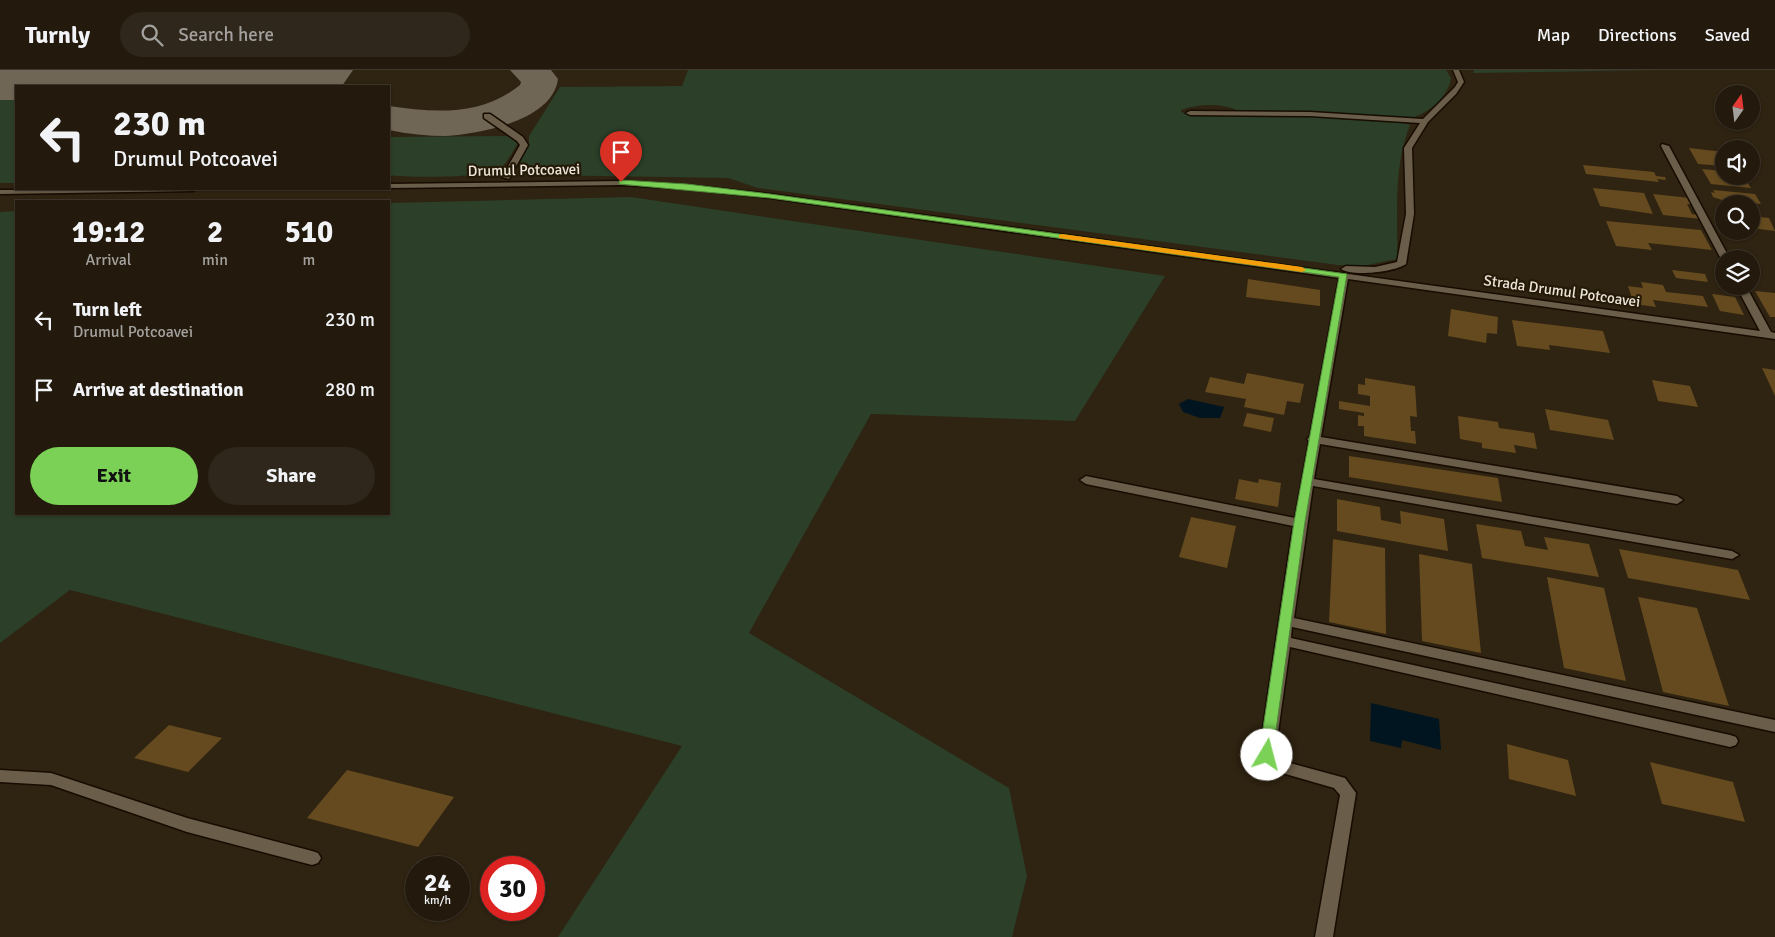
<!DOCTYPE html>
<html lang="en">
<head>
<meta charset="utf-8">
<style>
  :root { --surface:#231a0d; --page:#2f271b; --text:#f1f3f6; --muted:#a3a19d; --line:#40382e; --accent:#7ad156 }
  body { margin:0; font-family:Signika,sans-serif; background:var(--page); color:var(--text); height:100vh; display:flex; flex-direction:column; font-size:19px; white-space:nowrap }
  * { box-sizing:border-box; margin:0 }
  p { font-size:16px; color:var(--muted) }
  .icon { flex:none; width:28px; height:28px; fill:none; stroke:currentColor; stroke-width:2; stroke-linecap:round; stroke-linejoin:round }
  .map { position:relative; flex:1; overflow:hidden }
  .sheet { position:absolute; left:15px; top:130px; width:375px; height:315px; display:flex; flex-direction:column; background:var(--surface); border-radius:0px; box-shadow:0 1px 4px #0004,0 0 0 1px var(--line) }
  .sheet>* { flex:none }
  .top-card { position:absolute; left:15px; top:15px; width:375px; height:105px; border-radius:0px; box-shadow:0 1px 4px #0004,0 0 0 1px var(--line); background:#231a0d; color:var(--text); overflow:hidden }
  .needle { width:32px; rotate:14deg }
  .buttons { position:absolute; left:1715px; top:15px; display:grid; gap:10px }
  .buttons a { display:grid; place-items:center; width:45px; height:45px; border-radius:50%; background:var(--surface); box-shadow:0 1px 4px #0004,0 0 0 1px var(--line); font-size:25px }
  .speed { position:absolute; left:405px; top:786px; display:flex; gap:10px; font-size:25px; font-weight:700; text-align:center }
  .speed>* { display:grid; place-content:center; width:65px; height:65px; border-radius:50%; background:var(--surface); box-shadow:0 1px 4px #0004,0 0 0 1px var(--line); line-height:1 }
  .speed small { font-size:12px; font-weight:400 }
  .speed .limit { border:8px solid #d22; background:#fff; color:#111 }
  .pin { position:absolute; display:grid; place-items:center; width:42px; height:42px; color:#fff; margin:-51px -21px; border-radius:50% 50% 50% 0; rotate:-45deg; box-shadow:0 0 5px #0007 }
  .pin .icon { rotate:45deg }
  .me { position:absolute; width:55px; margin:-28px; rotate:8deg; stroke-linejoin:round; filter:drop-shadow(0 0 4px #0008) }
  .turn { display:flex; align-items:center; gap:18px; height:105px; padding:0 15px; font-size:22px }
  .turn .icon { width:65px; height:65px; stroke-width:2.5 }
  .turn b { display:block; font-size:35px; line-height:42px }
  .eta { display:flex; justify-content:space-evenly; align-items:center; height:85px; text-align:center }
  .eta b { font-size:30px; font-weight:700; line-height:35px }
  .button { display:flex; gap:10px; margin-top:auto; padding:10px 15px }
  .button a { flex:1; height:58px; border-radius:30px; background:var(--accent); color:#111; font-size:20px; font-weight:700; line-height:58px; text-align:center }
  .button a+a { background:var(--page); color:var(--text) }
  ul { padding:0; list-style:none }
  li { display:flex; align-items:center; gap:15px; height:70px; padding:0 15px }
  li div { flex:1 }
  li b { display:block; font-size:19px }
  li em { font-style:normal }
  header { display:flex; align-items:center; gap:30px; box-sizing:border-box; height:70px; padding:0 25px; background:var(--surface); border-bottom:1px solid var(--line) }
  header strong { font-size:24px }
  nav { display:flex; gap:28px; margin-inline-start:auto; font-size:18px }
  .search { width:350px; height:45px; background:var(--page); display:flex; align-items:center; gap:12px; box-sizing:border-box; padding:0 18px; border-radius:28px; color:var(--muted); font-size:19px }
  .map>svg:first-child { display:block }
  .green { fill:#2b3f29 }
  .water { fill:#001520 }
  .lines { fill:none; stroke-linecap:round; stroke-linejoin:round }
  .taxiway { fill:#706656; fill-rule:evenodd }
  .runway { fill:#706656; fill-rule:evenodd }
  .building { fill:#644a1e }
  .minor-casing { stroke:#170c00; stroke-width:3 }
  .minor { fill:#6a5d49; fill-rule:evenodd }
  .route { fill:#7ad156; stroke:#4f8838 }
  .slow { fill:#f59e0b }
  .labels { text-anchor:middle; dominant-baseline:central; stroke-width:4.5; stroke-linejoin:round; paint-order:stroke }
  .far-street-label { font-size:15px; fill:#ede5da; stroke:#251a07 }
</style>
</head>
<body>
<header>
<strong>Turnly</strong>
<div class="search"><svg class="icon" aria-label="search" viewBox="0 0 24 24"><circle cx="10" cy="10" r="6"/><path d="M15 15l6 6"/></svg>Search here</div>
<nav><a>Map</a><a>Directions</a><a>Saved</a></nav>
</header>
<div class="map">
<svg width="1775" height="867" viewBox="0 0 1775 867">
  <rect width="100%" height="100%" fill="#2f2311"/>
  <g class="green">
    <path d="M688 0H1446L1451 8C1449 26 1427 45 1410 48L1239 42C1226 32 1197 34 1181 40V42L1187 44 1311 46 1398 51 1410 55C1393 96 1398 145 1397 189L1363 196 1338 195 758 118 728 108 537 105 522 101 519 94 529 73V66L560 17 682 16Z"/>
    <polygon points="1474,0 1660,0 1473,3"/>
    <polygon points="16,22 16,113 0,113 0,23"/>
    <path d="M507 66 518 73C513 81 507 93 500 99 488 108 406 108 389 105V67Z"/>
    <polygon points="631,127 1165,206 1075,351 871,344 749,563 1009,718 1027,806 1012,867 558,867 682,676 70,520 0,573 0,142 16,141 16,444 389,444 389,133"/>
  </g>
  <g class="water">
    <polygon points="1188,329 1224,337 1220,348 1200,348 1183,342 1179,334"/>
    <polygon points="1371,633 1439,649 1441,680 1402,670 1401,678 1370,671"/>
  </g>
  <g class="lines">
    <g class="taxiway">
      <path d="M131 0H223L262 8 268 16C226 19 176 20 135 10L130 2Z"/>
      <path d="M510 0H551L558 9C553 50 481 64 446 66 427 66 408 64 389 60V36C436 43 481 46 520 15L521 12Z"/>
    </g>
    <polygon class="runway" points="0,0 353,0 342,16 16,16 16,30 0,30"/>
  </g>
  <g class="building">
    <polygon points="1689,78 1724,82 1724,96 1698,94"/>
    <polygon points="1583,95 1654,102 1656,106 1665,107 1666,110 1657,109 1659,112 1586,104"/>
    <polygon points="1702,99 1724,101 1724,106 1743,106 1751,118 1711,114"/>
    <polygon points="1593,118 1644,123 1653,144 1600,136"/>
    <polygon points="1713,120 1755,124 1761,134 1722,130 1713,127 1711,122 1715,123"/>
    <polygon points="1653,124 1690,128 1693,134 1687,134 1692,144 1698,145 1701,149 1663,145"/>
    <polygon points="1751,146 1769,148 1775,161 1751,158"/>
    <polygon points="1606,151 1701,160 1712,180 1648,173 1652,180 1616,176"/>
    <polygon points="1672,200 1705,204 1708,212 1676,208"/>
    <polygon points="1248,209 1320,220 1320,236 1246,227"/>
    <polygon points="1641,212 1663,215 1666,222 1703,226 1708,237 1653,230 1656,237 1634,234 1628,216 1643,218"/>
    <polygon points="1755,221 1775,223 1775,247 1770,247"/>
    <polygon points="1712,224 1735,227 1744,245 1720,241"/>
    <polygon points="1451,239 1498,247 1497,264 1487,263 1486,273 1448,266"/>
    <polygon points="1512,250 1603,261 1610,283 1549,275 1550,280 1517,276"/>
    <polygon points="1762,298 1775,300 1775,326"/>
    <polygon points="1247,303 1304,314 1300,333 1287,331 1284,345 1244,337 1246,329 1205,322 1210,307 1244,314"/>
    <polygon points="1365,308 1415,316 1417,347 1410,346 1411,361 1415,361 1416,374 1364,366 1364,356 1358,356 1358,345 1364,346 1364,343 1339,339 1339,331 1370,336 1370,326 1358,324 1358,314 1365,315"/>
    <polygon points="1652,310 1690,316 1698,337 1658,331"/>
    <polygon points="1545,339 1608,350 1614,370 1550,360"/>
    <polygon points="1247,343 1274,348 1271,362 1243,356"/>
    <polygon points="1458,346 1498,352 1499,358 1534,363 1537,379 1514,375 1516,383 1482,378 1482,373 1460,369"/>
    <polygon points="1349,386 1498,408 1502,432 1349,407"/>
    <polygon points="1239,409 1258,413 1259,409 1281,413 1278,437 1235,429"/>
    <polygon points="1337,429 1380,437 1381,450 1401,454 1400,441 1444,449 1448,481 1337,461"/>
    <polygon points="1191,447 1236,456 1227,498 1179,487"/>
    <polygon points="1476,454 1521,461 1525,476 1548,480 1544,467 1589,474 1599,507 1482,488"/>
    <polygon points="1333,469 1385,478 1386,564 1329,552"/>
    <polygon points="1619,479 1738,500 1750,530 1628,508"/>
    <polygon points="1419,484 1472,494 1481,583 1422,571"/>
    <polygon points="1547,507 1604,518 1626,611 1564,598"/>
    <polygon points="1638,527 1697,538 1729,636 1663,622"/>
    <polygon points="169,655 222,668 188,702 134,688"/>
    <polygon points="1507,674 1568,690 1576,726 1509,709"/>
    <polygon points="1650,692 1733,712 1745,752 1662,734"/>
    <polygon points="347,700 454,727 418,777 307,748"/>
  </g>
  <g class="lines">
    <defs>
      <g id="minor">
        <path d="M1453 0H1459L1464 12 1456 24 1428 52 1412 78 1414 144 1406 194C1395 202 1352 207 1341 199L1346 196 1375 197 1397 192 1406 144 1404 78 1420 53 1310 46 1190 45 1186 43 1190 41 1310 42 1423 49 1455 17 1458 12Z"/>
        <polygon points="484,44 490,44 523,67 528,75 509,109 502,107 520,75 517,71 484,48"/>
        <polygon points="1662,74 1669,76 1730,189 1724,189 1724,191 1721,189 1661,76"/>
        <polygon points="621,111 687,115 770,124 1760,261 1736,216 1746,216 1771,262 1775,263 1775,269 1348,209 1321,367 1677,426 1683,430 1677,434 1320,374 1314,409 1732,481 1739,485 1732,489 1313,416 1294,548 1775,650 1775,662 1292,557 1291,568 1730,665 1736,667 1738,671 1736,675 1730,677 1290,577 1275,684 1279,690 1345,708 1356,723 1333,867 1315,867 1340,725 1334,718 1268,699 1259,685 1293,456 1086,414 1080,410 1086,406 1295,448 1309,371 1307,369 1310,366 1339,208 770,128 687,119 621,115 389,118 389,114"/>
        <polygon points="197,119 193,121 0,124 0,120"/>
        <polygon points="0,700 51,703 187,748 312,781 318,783 321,788 318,793 312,795 187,762 51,715 0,712"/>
      </g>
    </defs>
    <use href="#minor" class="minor-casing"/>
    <use href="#minor" class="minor"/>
  </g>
  <polygon class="route" points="621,110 687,114 770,124 1347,204 1305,452 1272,689 1261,689 1259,685 1294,452 1339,207 770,128 619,114 619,111"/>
  <polygon class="slow" points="1062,164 1302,197 1306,200 1302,202 1059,168 1059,165"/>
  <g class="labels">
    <g class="far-street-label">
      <text transform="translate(524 100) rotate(-1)">Drumul Potcoavei</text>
      <text transform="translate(1562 221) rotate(8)">Strada Drumul Potcoavei</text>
    </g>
  </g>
</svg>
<div class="buttons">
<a><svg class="needle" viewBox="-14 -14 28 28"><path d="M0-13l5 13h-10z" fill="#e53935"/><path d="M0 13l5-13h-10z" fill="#a3a19d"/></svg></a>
<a><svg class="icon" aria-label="sound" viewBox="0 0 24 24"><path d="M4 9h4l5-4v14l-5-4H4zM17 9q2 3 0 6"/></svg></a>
<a><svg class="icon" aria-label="search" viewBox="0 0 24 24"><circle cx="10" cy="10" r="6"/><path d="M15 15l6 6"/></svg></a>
<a><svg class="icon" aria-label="layers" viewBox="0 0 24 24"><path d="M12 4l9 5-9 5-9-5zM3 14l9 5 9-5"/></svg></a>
</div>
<div class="speed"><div>24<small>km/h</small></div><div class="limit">30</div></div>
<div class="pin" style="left:621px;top:112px;background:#d93025"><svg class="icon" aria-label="arrive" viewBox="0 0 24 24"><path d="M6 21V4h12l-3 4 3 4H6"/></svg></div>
<svg class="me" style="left:1267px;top:685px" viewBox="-20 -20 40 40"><circle r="19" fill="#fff"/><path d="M0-13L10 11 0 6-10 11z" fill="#7ad156"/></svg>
<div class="top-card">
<div class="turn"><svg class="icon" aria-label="left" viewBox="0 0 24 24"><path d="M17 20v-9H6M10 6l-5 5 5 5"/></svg><div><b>230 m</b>Drumul Potcoavei</div></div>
</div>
<section class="sheet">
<div class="eta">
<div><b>19:12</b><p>Arrival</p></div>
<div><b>2</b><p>min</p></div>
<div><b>510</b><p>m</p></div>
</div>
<ul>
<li><svg class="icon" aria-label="left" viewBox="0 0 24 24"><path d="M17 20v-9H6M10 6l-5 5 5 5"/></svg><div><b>Turn left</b><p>Drumul Potcoavei</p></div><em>230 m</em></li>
<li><svg class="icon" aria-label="arrive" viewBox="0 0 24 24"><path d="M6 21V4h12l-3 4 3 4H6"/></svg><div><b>Arrive at destination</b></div><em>280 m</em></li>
</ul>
<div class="button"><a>Exit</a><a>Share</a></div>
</section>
</div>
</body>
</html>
